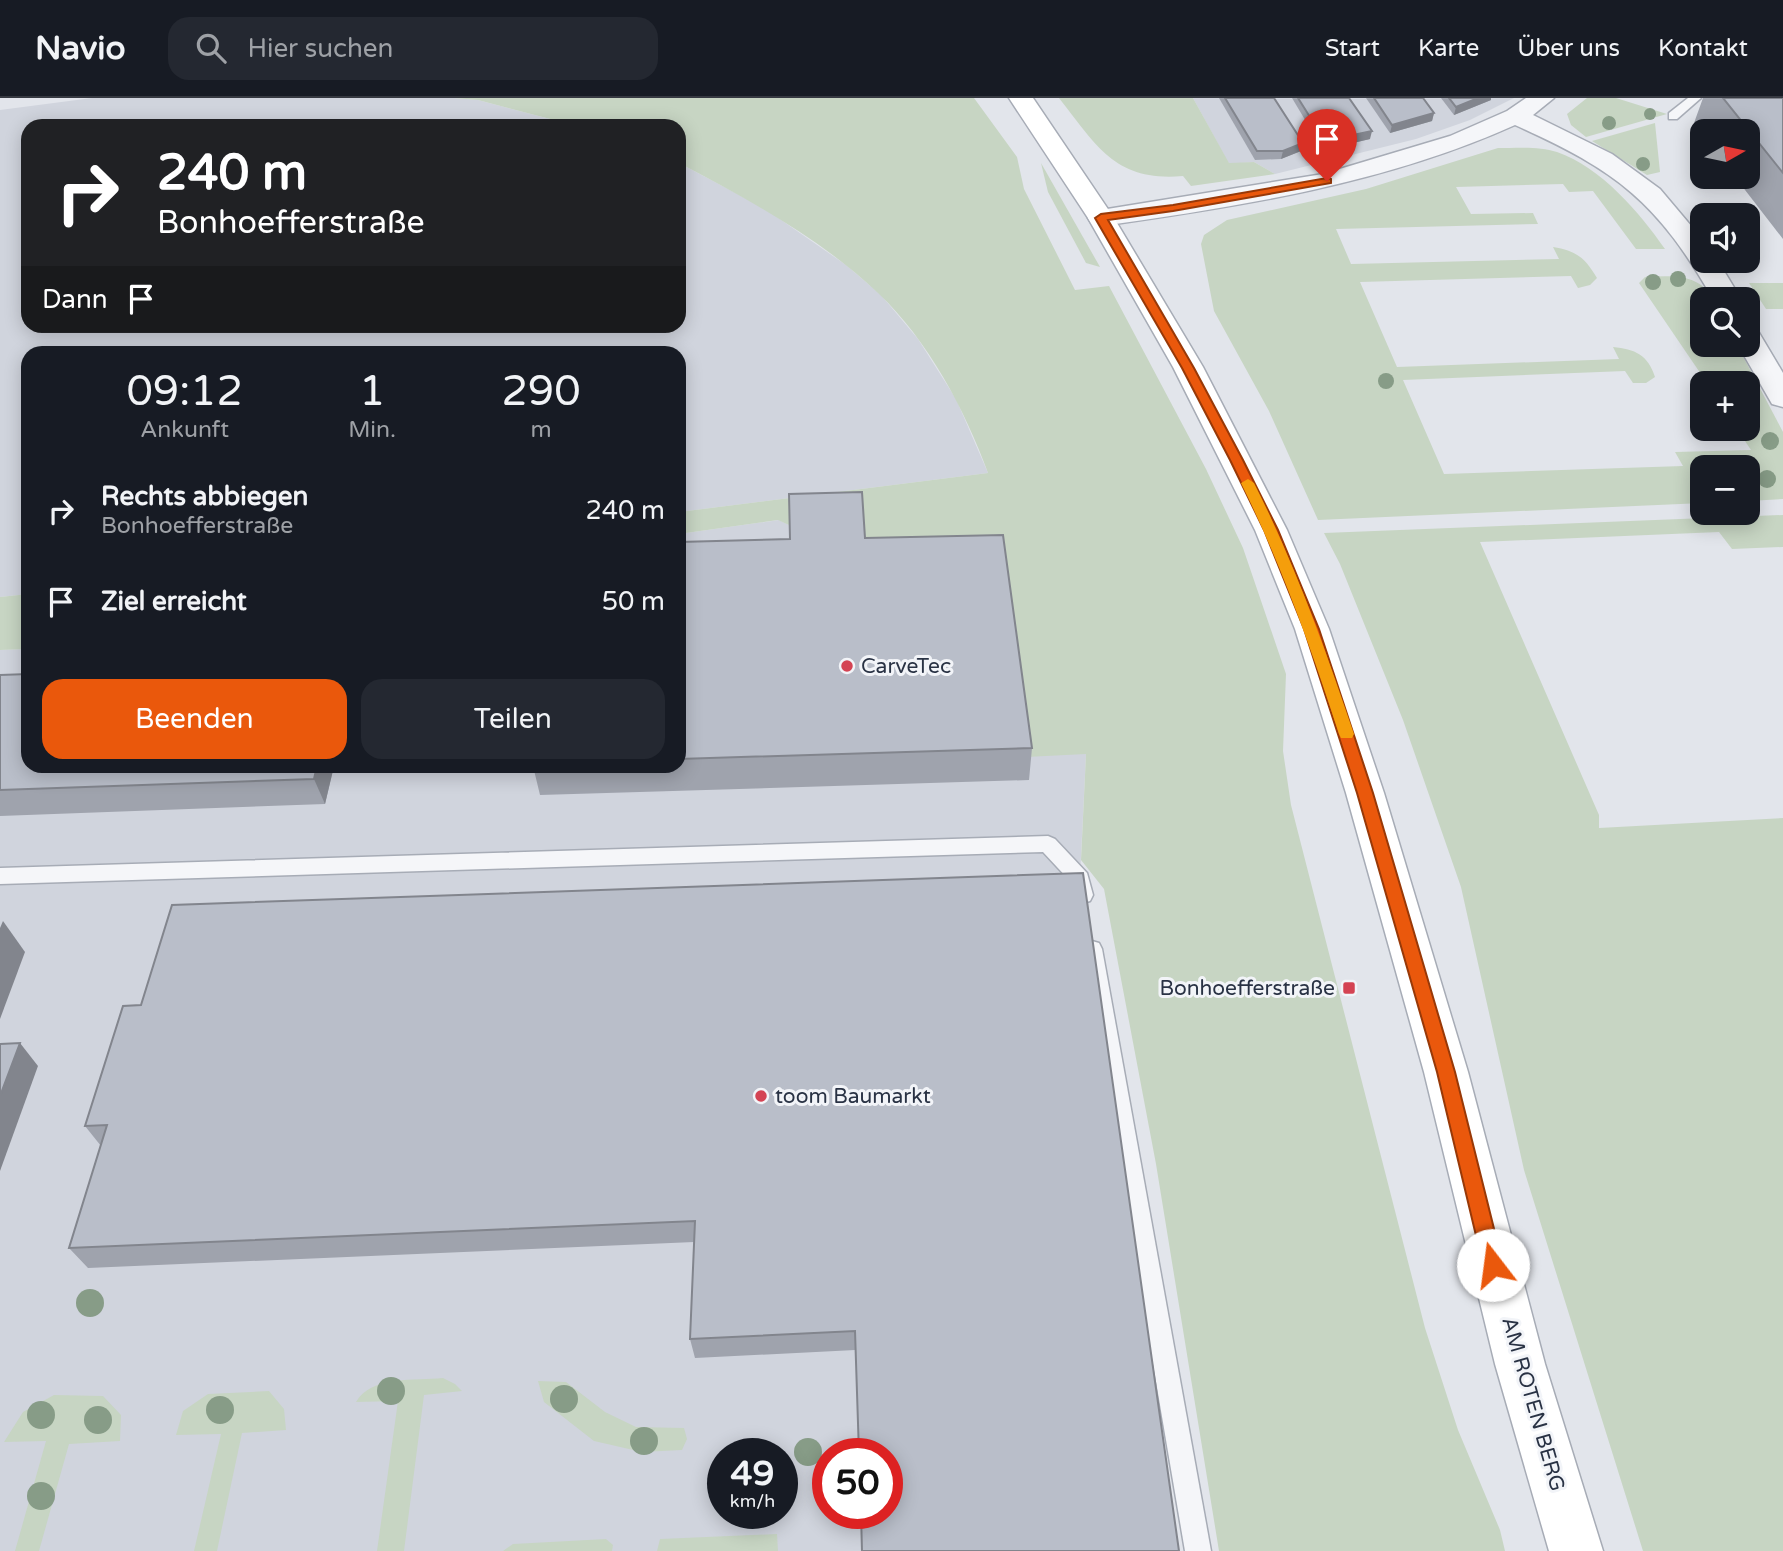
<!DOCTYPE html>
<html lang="de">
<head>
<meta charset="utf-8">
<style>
  :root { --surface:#171b24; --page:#242831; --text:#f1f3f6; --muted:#9ea1a6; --line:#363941; --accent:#ea580c }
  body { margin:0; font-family:"Varela Round",sans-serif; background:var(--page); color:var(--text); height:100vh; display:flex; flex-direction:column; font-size:26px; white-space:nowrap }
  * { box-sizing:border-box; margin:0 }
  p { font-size:23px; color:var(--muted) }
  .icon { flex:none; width:38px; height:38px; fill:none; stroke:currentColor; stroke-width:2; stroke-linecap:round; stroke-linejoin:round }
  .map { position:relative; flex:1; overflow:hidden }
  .sheet { position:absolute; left:21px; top:248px; width:665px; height:427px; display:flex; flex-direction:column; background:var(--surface); border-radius:21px; box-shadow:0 4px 18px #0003 }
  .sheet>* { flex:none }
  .top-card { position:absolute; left:21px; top:21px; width:665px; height:214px; border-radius:21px; box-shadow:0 4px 18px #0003; background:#202124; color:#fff; overflow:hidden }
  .needle { width:46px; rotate:81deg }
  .tools { position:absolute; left:1690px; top:21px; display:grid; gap:14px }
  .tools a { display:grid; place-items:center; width:70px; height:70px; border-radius:14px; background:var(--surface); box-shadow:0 4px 18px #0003; font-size:35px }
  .speed { position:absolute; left:707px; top:1340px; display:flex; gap:14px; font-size:35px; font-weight:700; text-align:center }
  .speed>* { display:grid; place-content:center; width:91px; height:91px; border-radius:50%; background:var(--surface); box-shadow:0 4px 18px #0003; line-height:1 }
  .speed small { font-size:18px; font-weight:400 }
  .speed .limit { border:10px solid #d22; background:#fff; color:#111 }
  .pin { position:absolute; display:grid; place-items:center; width:60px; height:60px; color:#fff; margin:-72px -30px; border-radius:50% 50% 50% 0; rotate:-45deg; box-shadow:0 0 7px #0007 }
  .pin .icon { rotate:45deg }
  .me { position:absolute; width:77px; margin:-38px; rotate:345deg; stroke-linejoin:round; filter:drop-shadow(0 0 5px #0008) }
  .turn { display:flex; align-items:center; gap:24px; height:147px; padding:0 21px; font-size:32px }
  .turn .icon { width:91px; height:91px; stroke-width:2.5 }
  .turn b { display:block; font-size:49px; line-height:60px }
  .then { display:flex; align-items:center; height:66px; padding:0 21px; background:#0003; gap:14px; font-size:26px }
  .eta { display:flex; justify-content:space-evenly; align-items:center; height:119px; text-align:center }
  .eta b { font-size:42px; font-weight:600; line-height:49px }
  .action { display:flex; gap:14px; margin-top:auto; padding:14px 21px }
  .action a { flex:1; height:80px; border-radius:21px; background:var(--accent); color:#fff; font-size:28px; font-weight:600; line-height:80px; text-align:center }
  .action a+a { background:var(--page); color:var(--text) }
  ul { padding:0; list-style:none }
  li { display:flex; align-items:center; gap:21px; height:91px; padding:0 21px }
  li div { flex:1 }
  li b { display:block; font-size:26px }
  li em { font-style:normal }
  header { display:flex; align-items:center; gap:42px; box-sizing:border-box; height:98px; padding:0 35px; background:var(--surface); border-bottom:2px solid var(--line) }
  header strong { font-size:33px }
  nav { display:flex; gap:38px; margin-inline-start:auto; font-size:24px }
  .search { width:490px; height:63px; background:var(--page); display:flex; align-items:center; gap:18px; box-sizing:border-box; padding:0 24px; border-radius:21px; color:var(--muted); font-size:26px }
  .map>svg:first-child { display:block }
  .built { fill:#d0d4dd; fill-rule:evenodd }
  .green { fill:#c7d5c3 }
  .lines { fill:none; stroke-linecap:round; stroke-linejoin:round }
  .service-casing { stroke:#a7acb6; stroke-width:3 }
  .minor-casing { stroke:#a7acb6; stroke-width:3 }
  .secondary-casing { stroke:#a7acb6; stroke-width:3 }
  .service { fill:#f5f6f9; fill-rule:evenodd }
  .minor { fill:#f5f6f9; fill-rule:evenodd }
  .secondary { fill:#fff; fill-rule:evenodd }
  .tree { fill:#879c87 }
  .wall { fill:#9fa3ad }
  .shaded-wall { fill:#82858d }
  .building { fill:#b9bec9; stroke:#82858d; stroke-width:2 }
  .route { fill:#ea580c; stroke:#983908; stroke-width:2 }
  .slow { fill:#f59e0b }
  .poi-dot { fill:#d44353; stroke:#f2f4f8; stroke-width:2.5 }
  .labels { text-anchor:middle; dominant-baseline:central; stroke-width:6; stroke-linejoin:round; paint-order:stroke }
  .poi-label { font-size:21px; fill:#293244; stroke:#f2f4f8; text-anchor:start }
  .street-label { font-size:21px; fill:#293244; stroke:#f2f4f8 }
</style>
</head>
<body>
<header>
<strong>Navio</strong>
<div class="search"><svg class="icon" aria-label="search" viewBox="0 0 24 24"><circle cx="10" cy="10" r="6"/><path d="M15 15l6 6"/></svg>Hier suchen</div>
<nav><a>Start</a><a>Karte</a><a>Über uns</a><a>Kontakt</a></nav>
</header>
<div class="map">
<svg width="1783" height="1453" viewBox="0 0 1783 1453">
  <rect width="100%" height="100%" fill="#e2e5eb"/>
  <g class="built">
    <polygon points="92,0 454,0 478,2 577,28 28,28 28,228 679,228 679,65 764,110 846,167 881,197 918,241 956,301 988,375 679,414 679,256 28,256 28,496 0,499 0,12"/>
    <polygon points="1193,0 1514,0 1470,22 1416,41 1275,76 1254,64 1229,66"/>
    <path d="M779 422 791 428 1086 656 1079 799 1169 1453H0V552L28 551V668H679V436ZM723 1356H782V1416H723ZM828 1356H887V1416H828Z"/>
  </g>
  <g class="green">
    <path d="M454 0H974L1017 59 1024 91 1075 192 1109 188 1206 371 1243 450 1286 576 1283 653 1291 707 1425 1230 1458 1332 1500 1432 1505 1453H1219L1156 1066 1104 791 1081 762 1086 656 1026 659 791 428 778 422 679 436V414L988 375C965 312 928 242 878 195 820 140 749 102 679 65V28H577L478 2Z"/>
    <path d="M1059 0H1193L1229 65 1254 64 1275 76 1191 88 1183 78C1115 84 1097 48 1059 0Z"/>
    <polygon points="1587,0 1616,0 1667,16 1586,39 1571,27 1567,16"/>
    <polygon points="1655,25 1660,74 1647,77 1592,43"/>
    <path d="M1498 50C1517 50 1539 48 1557 54 1601 69 1640 115 1665 151H1636L1593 93 1569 94 1563 86 1456 89 1471 116 1533 115 1538 126 1336 131 1351 166 1559 161 1553 149C1577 153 1585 160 1597 180L1590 187 1578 190 1571 178 1360 184 1397 269 1619 261 1613 249C1635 251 1648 257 1655 279L1646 285H1633L1625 273 1403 282 1444 376 1683 368 1675 354 1751 352 1737 331H1748V285H1707L1639 185 1645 179C1671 178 1699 175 1713 201H1703V247H1737L1783 334V401L1748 403V369H1703V405L1318 422 1269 313 1214 213 1201 146 1204 137 1227 122 1366 91Z"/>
    <polygon points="1041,65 1100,169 1086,165 1048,94"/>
    <polygon points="1749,185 1783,185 1783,211 1766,211"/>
    <polygon points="1783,417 1783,449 1732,451 1719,434 1480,444 1599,717 1599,730 1783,720 1783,1453 1643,1453 1524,1072 1461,789 1403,622 1340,466 1324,435"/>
    <polygon points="28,496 28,551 0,552 0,499"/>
    <path d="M443 1280 455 1286 462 1293 424 1297 404 1453H377L398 1303 356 1304C372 1277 415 1283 443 1280Z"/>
    <polygon points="538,1283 566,1284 605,1314 636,1329 684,1330 687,1341 682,1352 642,1354 594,1343 544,1304"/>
    <polygon points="269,1293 284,1311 286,1332 242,1335 217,1453 194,1453 221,1336 176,1337 183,1313 208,1296"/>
    <polygon points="54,1297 103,1298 121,1317 120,1343 69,1346 39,1453 15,1453 46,1343 4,1344 23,1314"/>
    <polygon points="777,1436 778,1453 657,1453 660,1441"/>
    <polygon points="606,1441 613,1447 612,1453 503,1453 513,1446"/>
  </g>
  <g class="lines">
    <defs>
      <g id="service">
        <polygon points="1688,0 1701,0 1677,21 1669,21 1669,15"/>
        <polygon points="1048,738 1055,741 1087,775 1093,797 1090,803 1083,805 1076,803 1071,784 1043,754 0,786 0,770"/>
        <polygon points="1092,843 1099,845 1102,851 1211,1453 1185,1453 1082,851 1085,845"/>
      </g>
      <g id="minor">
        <path d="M1526 0H1554L1533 17 1612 56 1660 91 1703 142V163H1718L1741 201H1713C1657 103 1617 73 1515 27 1384 86 1242 108 1101 128L1092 126 1088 120 1092 114 1101 112 1323 76 1450 38 1507 13Z"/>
        <polygon points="1748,231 1758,233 1783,275 1783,309 1772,306 1738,247 1748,247"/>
      </g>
      <polygon id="secondary" points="1009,0 1033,0 1114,120 1203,269 1287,432 1329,531 1384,695 1468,974 1545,1266 1603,1453 1549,1453 1495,1266 1424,974 1346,695 1295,531 1255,432 1173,269 1088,120"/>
    </defs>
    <use href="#service" class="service-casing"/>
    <use href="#minor" class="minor-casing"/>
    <use href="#secondary" class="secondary-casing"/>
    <use href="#service" class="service"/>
    <use href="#minor" class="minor"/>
    <use href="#secondary" class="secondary"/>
  </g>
  <g class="tree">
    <circle cx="1650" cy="16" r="6"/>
    <circle cx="1609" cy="25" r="7"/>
    <circle cx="1643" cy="66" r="7"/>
    <circle cx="1678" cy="181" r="8"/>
    <circle cx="1653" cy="184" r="8"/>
    <circle cx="1386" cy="283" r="8"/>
    <circle cx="1770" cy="343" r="9"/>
    <circle cx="1767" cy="381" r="9"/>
    <circle cx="90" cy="1205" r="14"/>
    <circle cx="391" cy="1293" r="14"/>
    <circle cx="564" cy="1301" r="14"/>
    <circle cx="220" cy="1312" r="14"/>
    <circle cx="41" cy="1317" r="14"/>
    <circle cx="98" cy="1322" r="14"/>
    <circle cx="644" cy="1343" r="14"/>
    <circle cx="808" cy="1354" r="14"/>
    <circle cx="41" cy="1398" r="14"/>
  </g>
  <g class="wall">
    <polygon points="1219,0 1274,0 1301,53 1281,61 1255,62"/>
    <polygon points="1292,0 1349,0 1370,41 1323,52"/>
    <polygon points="1366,0 1423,0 1434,15 1432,23 1390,35"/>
    <polygon points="1441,0 1491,0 1491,2 1454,17"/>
    <polygon points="1703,0 1783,0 1783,141 1735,79 1748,79 1748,33 1703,33 1703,36 1694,25"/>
    <polygon points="865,440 1032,650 1029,682 540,697 533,668 679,668 679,444"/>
    <polygon points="0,577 28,668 334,668 325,706 0,718"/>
    <polygon points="1083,775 855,1252 695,1260 690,1241 694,1144 88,1170 69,1150 101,1048 85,1028 141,907"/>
  </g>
  <g class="shaded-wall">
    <polygon points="1478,0 1491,0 1491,2 1454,17 1456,9"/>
    <polygon points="1434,15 1432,23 1390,35 1392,27"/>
    <polygon points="1372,33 1370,41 1323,52 1325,43"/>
    <polygon points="1303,45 1301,53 1281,61 1283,53"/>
    <polygon points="317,668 334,668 325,706 314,681"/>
    <polygon points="3,823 25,854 0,921 0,830"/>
    <polygon points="20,945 38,968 0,1073 0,998"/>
  </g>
  <g class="building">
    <polygon points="1225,0 1274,0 1303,45 1283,53 1257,53"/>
    <polygon points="1298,0 1349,0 1372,33 1325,43"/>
    <polygon points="1374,0 1423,0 1434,15 1392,27"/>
    <polygon points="1449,0 1478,0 1456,9"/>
    <polygon points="1723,0 1783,0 1783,75"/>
    <polygon points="862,394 865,440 1003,437 1032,650 679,661 679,444 790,441 789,396"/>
    <polygon points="28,576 28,668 317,668 314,681 0,692 0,577"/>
    <polygon points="1083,775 1179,1453 862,1453 861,1416 887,1416 887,1356 859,1356 855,1233 690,1241 695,1123 69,1150 107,1027 85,1028 123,908 141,907 172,807"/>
    <polygon points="20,945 0,998 0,946"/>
  </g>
  <polygon class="route" points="1327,80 1331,81 1331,85 1173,113 1108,122 1194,270 1243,362 1278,432 1319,531 1373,695 1455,974 1503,1167 1500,1173 1493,1176 1486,1173 1483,1167 1437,974 1357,695 1304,531 1264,432 1230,362 1182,270 1095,120 1101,116 1173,107"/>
  <path class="slow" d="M1248 381 1254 385C1295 466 1325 550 1354 636L1352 640H1341L1339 636C1311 550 1281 466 1241 385Z"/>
  <g class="poi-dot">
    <circle cx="847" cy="568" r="7"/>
    <rect x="1342" y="883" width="14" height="14" rx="3.5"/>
    <circle cx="761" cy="998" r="7"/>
  </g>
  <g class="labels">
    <g class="poi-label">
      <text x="861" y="568">CarveTec</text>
      <text x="1335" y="890" text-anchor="end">Bonhoefferstraße</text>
      <text x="775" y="998">toom Baumarkt</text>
    </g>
    <g class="street-label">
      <text transform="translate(1533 1306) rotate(74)">AM ROTEN BERG</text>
    </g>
  </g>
</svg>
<div class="tools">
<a><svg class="needle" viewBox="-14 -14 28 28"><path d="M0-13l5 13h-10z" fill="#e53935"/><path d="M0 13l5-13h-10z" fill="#9ea1a6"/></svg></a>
<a><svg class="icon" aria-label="sound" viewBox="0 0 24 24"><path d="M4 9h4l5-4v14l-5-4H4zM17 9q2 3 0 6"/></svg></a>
<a><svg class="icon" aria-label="search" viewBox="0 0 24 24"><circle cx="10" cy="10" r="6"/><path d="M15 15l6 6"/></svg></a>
<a>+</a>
<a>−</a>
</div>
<div class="speed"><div>49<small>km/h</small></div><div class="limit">50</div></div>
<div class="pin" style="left:1327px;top:83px;background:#d93025"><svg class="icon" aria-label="arrive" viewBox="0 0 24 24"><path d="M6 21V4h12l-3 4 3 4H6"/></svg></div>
<svg class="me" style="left:1493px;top:1167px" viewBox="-20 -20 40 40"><circle r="19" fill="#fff"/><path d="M0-13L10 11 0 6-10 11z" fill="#ea580c"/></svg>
<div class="top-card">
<div class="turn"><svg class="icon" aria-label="right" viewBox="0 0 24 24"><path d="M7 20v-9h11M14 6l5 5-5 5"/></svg><div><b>240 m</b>Bonhoefferstraße</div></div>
<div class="then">Dann<svg class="icon" aria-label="arrive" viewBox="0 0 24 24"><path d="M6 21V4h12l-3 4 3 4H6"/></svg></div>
</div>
<section class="sheet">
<div class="eta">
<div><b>09:12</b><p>Ankunft</p></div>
<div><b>1</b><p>Min.</p></div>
<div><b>290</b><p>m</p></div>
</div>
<ul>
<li><svg class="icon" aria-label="right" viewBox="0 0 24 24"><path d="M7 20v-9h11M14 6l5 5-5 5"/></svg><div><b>Rechts abbiegen</b><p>Bonhoefferstraße</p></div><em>240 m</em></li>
<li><svg class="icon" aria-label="arrive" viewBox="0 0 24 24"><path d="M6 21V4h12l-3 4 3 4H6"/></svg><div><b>Ziel erreicht</b></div><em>50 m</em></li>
</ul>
<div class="action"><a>Beenden</a><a>Teilen</a></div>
</section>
</div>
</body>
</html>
